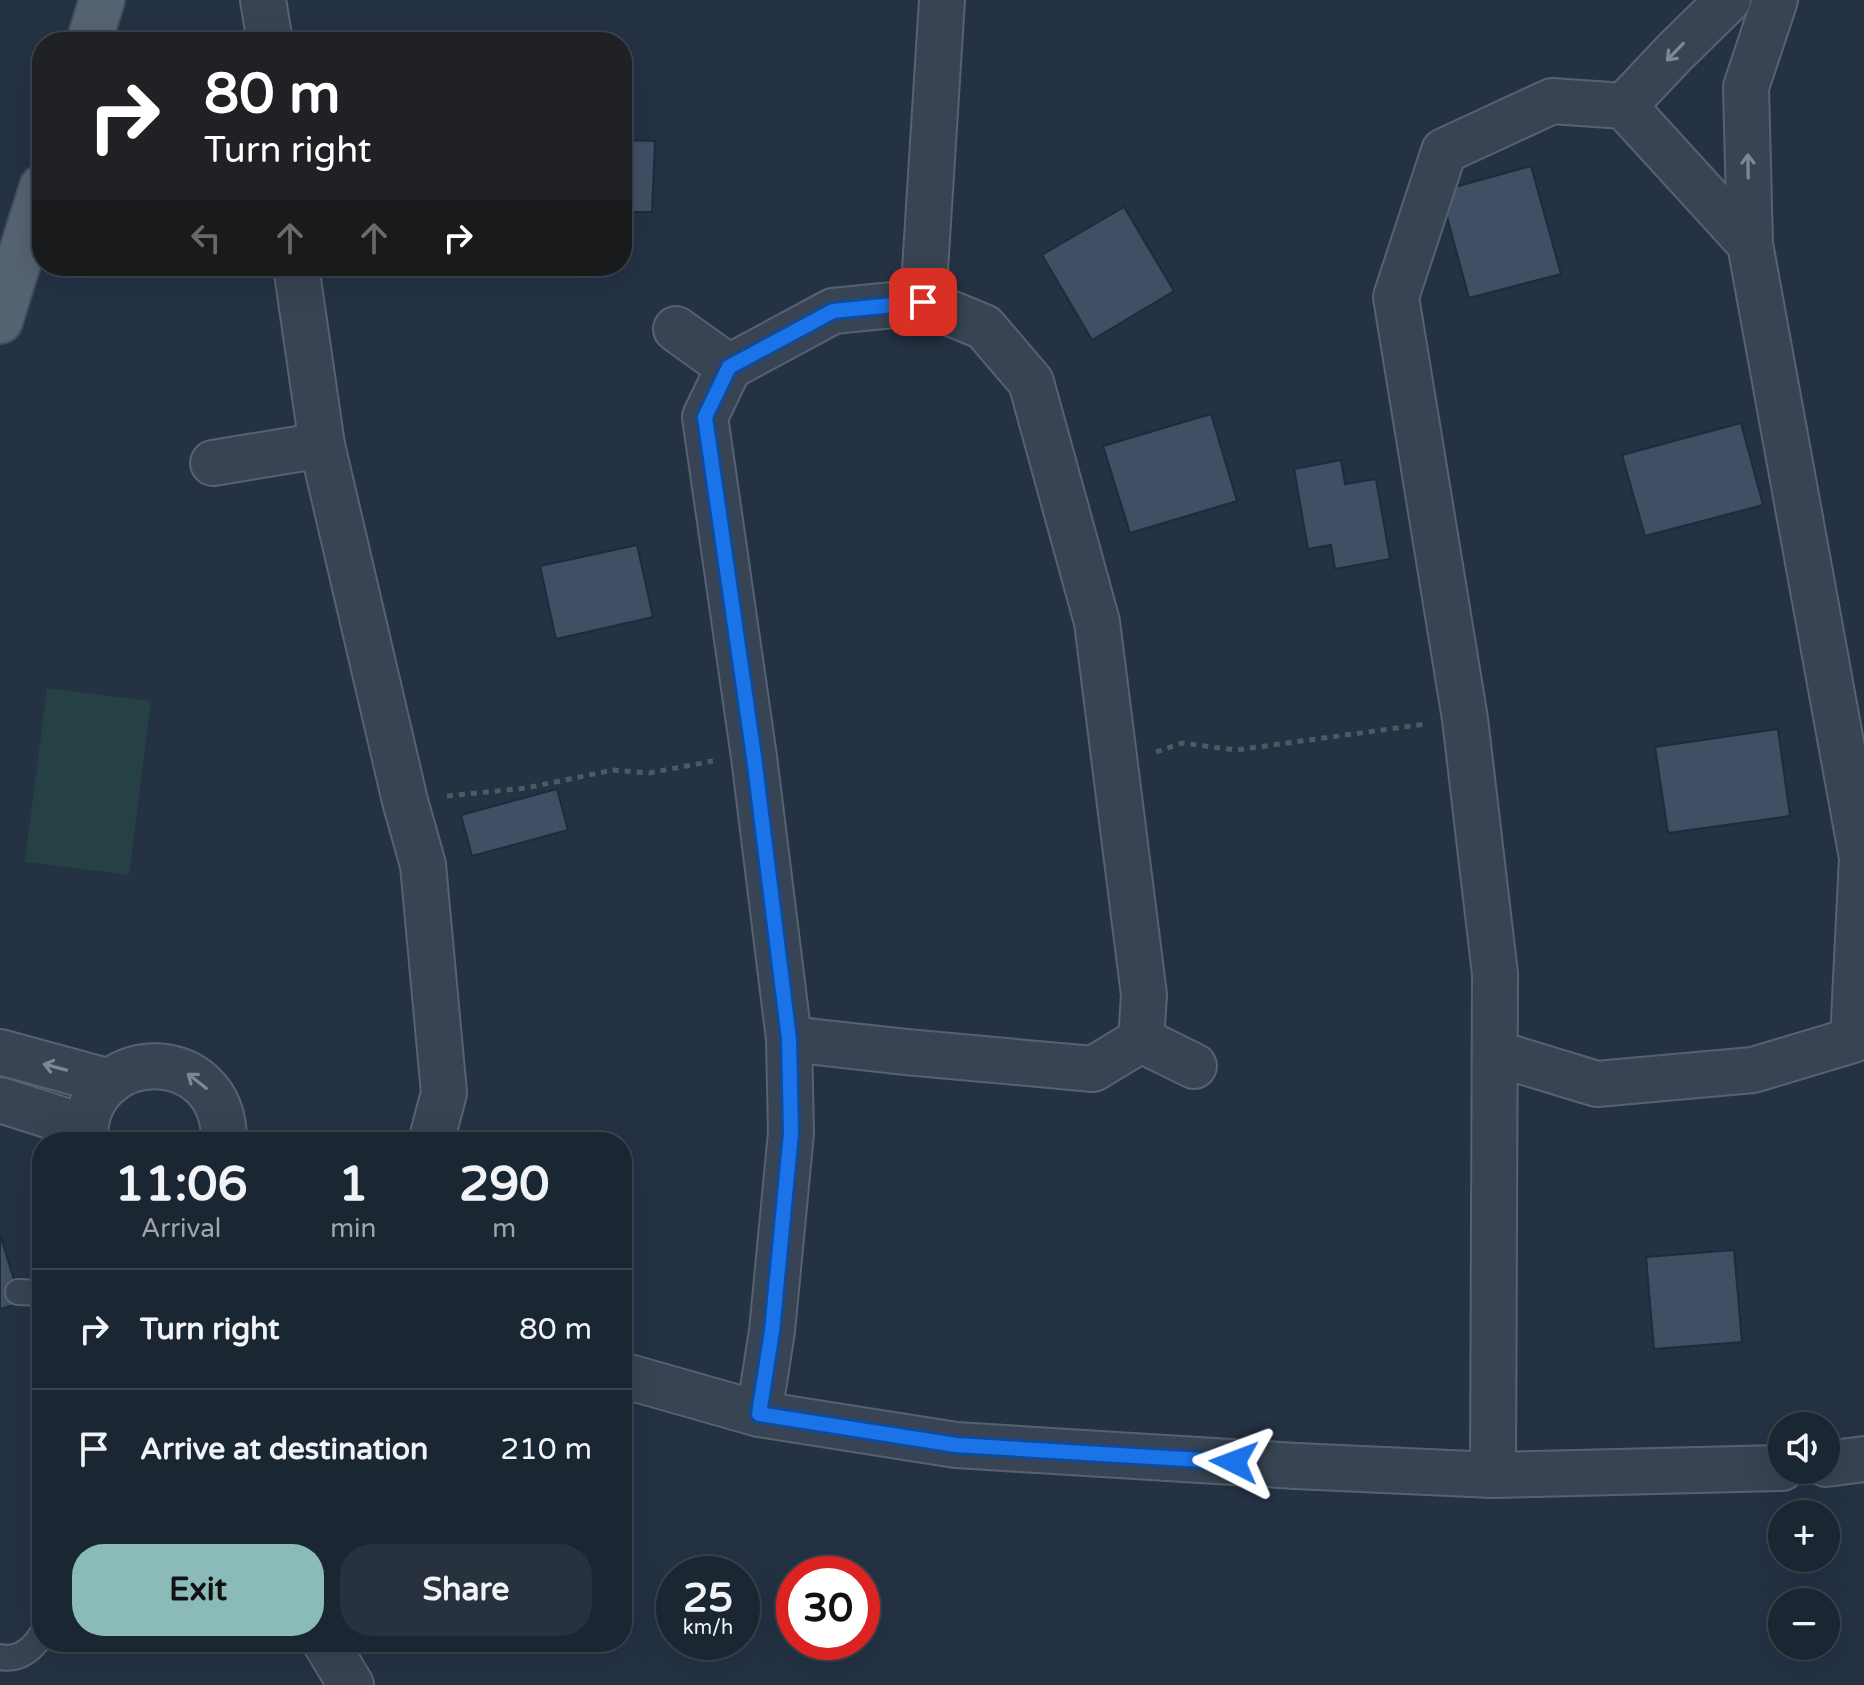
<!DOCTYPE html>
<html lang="en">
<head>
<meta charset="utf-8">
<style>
  :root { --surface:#1b2633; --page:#28323f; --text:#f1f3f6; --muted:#a0a5ac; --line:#39434e; --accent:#8bbbb9 }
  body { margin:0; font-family:"Varela Round",sans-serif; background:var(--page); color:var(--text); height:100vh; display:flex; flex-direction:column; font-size:30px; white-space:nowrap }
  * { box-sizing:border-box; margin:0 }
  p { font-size:26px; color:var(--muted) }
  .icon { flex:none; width:44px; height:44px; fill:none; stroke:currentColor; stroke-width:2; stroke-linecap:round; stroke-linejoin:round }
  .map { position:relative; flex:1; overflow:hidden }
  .drawer { position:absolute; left:32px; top:1132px; width:600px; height:520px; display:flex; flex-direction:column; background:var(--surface); border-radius:32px; box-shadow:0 8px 32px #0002,0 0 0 2px var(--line) }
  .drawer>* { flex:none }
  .banner { position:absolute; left:32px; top:32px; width:600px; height:244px; border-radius:32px; box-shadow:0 8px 32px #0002,0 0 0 2px var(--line); background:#202124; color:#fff; overflow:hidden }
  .tools { position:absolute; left:1768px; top:1412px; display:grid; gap:16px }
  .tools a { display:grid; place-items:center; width:72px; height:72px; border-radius:50%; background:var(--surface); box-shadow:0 8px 32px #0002,0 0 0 2px var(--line); font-size:40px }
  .speed { position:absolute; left:656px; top:1556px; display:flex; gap:16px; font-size:40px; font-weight:700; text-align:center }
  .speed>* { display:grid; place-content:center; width:104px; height:104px; border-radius:50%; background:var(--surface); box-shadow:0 8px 32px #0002,0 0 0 2px var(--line); line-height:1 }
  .speed small { font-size:20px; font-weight:400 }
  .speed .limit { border:12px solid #d22; background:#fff; color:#111 }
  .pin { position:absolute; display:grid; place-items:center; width:68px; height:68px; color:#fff; margin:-34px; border-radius:16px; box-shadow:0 4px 12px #0006 }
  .me { position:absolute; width:88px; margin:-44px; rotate:273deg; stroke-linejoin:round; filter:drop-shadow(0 0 6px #0008) }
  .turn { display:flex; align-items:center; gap:28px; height:168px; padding:0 40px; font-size:36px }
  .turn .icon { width:104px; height:104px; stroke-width:2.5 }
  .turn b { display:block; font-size:56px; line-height:68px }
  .lanes { display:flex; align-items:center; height:76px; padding:0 40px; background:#0003; justify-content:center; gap:40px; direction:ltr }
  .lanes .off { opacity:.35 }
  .eta { display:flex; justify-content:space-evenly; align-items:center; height:136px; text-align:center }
  .eta b { font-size:48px; font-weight:700; line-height:56px }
  .action { display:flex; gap:16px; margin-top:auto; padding:16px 40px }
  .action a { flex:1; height:92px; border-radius:32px; background:var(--accent); color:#111; font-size:32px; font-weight:700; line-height:92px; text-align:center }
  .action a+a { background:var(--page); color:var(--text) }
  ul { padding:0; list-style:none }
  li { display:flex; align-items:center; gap:24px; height:120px; padding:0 40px; border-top:2px solid var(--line) }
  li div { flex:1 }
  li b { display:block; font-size:30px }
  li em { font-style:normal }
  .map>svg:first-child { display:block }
  .green { fill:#264145 }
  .building { fill:#404f64; stroke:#1f2b3b; stroke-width:2 }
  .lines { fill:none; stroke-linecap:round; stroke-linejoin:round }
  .lane-casing { stroke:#566271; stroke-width:28 }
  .street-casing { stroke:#566271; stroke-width:48 }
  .primary-casing { stroke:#424d5d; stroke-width:48 }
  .path { stroke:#445e61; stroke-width:5; stroke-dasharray:6 6; stroke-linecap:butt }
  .lane { stroke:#384453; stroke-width:24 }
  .street { stroke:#384453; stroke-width:44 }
  .primary { stroke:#566373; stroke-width:44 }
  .oneway { stroke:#7d8896 }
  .route-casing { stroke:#114b97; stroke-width:20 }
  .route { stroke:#1a73e8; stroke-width:14 }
</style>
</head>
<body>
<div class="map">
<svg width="1864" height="1685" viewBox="0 0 1864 1685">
  <rect width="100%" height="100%" fill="#243244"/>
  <polygon class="green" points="47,688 151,701 129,875 25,862"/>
  <g class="building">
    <polygon points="622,140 655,141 652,212 622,212"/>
    <polygon points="1531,166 1561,274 1469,298 1440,191"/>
    <polygon points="1124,207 1174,291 1092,340 1042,255"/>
    <polygon points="1211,414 1237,501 1130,533 1103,446"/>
    <polygon points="1741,423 1763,505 1645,536 1622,455"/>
    <polygon points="1341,460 1345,484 1376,479 1390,559 1335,569 1331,545 1308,549 1294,469"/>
    <polygon points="637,545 653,617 556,639 540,566"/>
    <polygon points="1778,729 1790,816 1668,833 1655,747"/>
    <polygon points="557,789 568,830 472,856 461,815"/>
    <polygon points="0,1234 21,1303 0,1309"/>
    <polygon points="1734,1250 1742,1342 1654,1349 1646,1257"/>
  </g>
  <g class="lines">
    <defs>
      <g id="lane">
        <polyline points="18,1292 42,1293"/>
        <path d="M0 1657C19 1661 33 1649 42 1634"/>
      </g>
      <g id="street">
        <polyline points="263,0 270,42"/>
        <polyline points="1624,106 1675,52 1728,0"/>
        <polyline points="1750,244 1746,87 1775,0"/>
        <polyline points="296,266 322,445 405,801 423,865 444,1093 431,1142"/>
        <polyline points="923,302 942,0"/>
        <polyline points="676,329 729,367"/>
        <polyline points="213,463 322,445"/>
        <polyline points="1141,1040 1194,1066"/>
        <polyline points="0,1052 110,1082"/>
        <polyline points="0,1100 85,1127"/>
        <path d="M85 1142C81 1043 226 1039 224 1142"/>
        <polyline points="622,1375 759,1414 956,1445 1296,1466 1493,1475 1782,1468"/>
        <polyline points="759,1414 772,1331 791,1133 789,1039 754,757 705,417 729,367 833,311 923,302 984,327 1031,382 1097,622 1144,995 1141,1040 1093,1069 906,1052 789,1039"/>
        <polyline points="1826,1464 1864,1459"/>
        <polyline points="1493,1475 1495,974 1465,719 1396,297 1444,151 1552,101 1624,106 1750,244 1862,858 1853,1040 1753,1070 1597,1084 1495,1053"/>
        <polyline points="325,1642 351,1685"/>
      </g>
      <g id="primary">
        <polyline points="89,42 102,0"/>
        <polyline points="0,321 42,187"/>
      </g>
    </defs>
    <use href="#lane" class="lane-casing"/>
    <use href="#street" class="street-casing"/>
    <use href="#primary" class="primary-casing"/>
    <g class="path">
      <polyline points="1156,752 1182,743 1236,750 1426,724"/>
      <polyline points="447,796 526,788 613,770 649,773 713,761"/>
    </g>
    <use href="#lane" class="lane"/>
    <use href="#street" class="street"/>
    <use href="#primary" class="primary"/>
  </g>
  <defs><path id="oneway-shaft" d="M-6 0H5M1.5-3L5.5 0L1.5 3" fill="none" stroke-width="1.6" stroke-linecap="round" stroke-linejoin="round" transform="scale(2)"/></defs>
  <g class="oneway">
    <use href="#oneway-shaft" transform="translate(1675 52) rotate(134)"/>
    <use href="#oneway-shaft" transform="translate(1748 166) rotate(-91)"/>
    <use href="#oneway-shaft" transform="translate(55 1067) rotate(-165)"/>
    <use href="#oneway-shaft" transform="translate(197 1081) rotate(-142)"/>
  </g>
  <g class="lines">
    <defs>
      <polyline id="route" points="923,302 833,311 729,367 705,417 754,757 789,1039 791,1133 772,1331 759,1414 956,1445 1234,1462"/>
    </defs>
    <use href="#route" class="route-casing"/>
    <use href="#route" class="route"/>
  </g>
</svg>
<div class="tools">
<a><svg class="icon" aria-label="sound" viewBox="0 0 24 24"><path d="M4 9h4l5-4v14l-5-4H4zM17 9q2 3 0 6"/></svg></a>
<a>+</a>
<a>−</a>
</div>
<div class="speed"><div>25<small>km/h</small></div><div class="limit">30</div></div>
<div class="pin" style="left:923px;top:302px;background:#d93025"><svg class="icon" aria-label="arrive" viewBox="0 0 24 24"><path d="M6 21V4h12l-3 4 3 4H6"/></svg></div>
<svg class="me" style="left:1234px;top:1462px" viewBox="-20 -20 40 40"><path d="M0-17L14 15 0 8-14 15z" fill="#1a73e8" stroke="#fff" stroke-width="4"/></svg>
<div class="banner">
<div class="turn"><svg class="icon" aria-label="right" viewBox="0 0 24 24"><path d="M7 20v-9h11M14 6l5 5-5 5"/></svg><div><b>80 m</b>Turn right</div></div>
<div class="lanes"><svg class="icon off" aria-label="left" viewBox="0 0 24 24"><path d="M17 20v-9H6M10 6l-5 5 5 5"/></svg><svg class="icon off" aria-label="ahead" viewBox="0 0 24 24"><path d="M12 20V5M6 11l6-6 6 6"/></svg><svg class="icon off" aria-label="ahead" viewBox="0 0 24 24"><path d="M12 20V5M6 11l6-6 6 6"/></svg><svg class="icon" aria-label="right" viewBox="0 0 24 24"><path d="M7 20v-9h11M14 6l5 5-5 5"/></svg></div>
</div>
<section class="drawer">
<div class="eta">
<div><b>11:06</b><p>Arrival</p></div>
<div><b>1</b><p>min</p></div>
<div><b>290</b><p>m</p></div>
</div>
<ul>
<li><svg class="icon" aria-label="right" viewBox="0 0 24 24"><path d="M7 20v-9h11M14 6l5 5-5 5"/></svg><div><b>Turn right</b></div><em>80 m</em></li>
<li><svg class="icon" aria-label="arrive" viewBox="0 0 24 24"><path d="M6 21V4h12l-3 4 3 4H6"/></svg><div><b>Arrive at destination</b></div><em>210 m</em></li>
</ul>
<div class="action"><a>Exit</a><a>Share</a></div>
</section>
</div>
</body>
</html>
